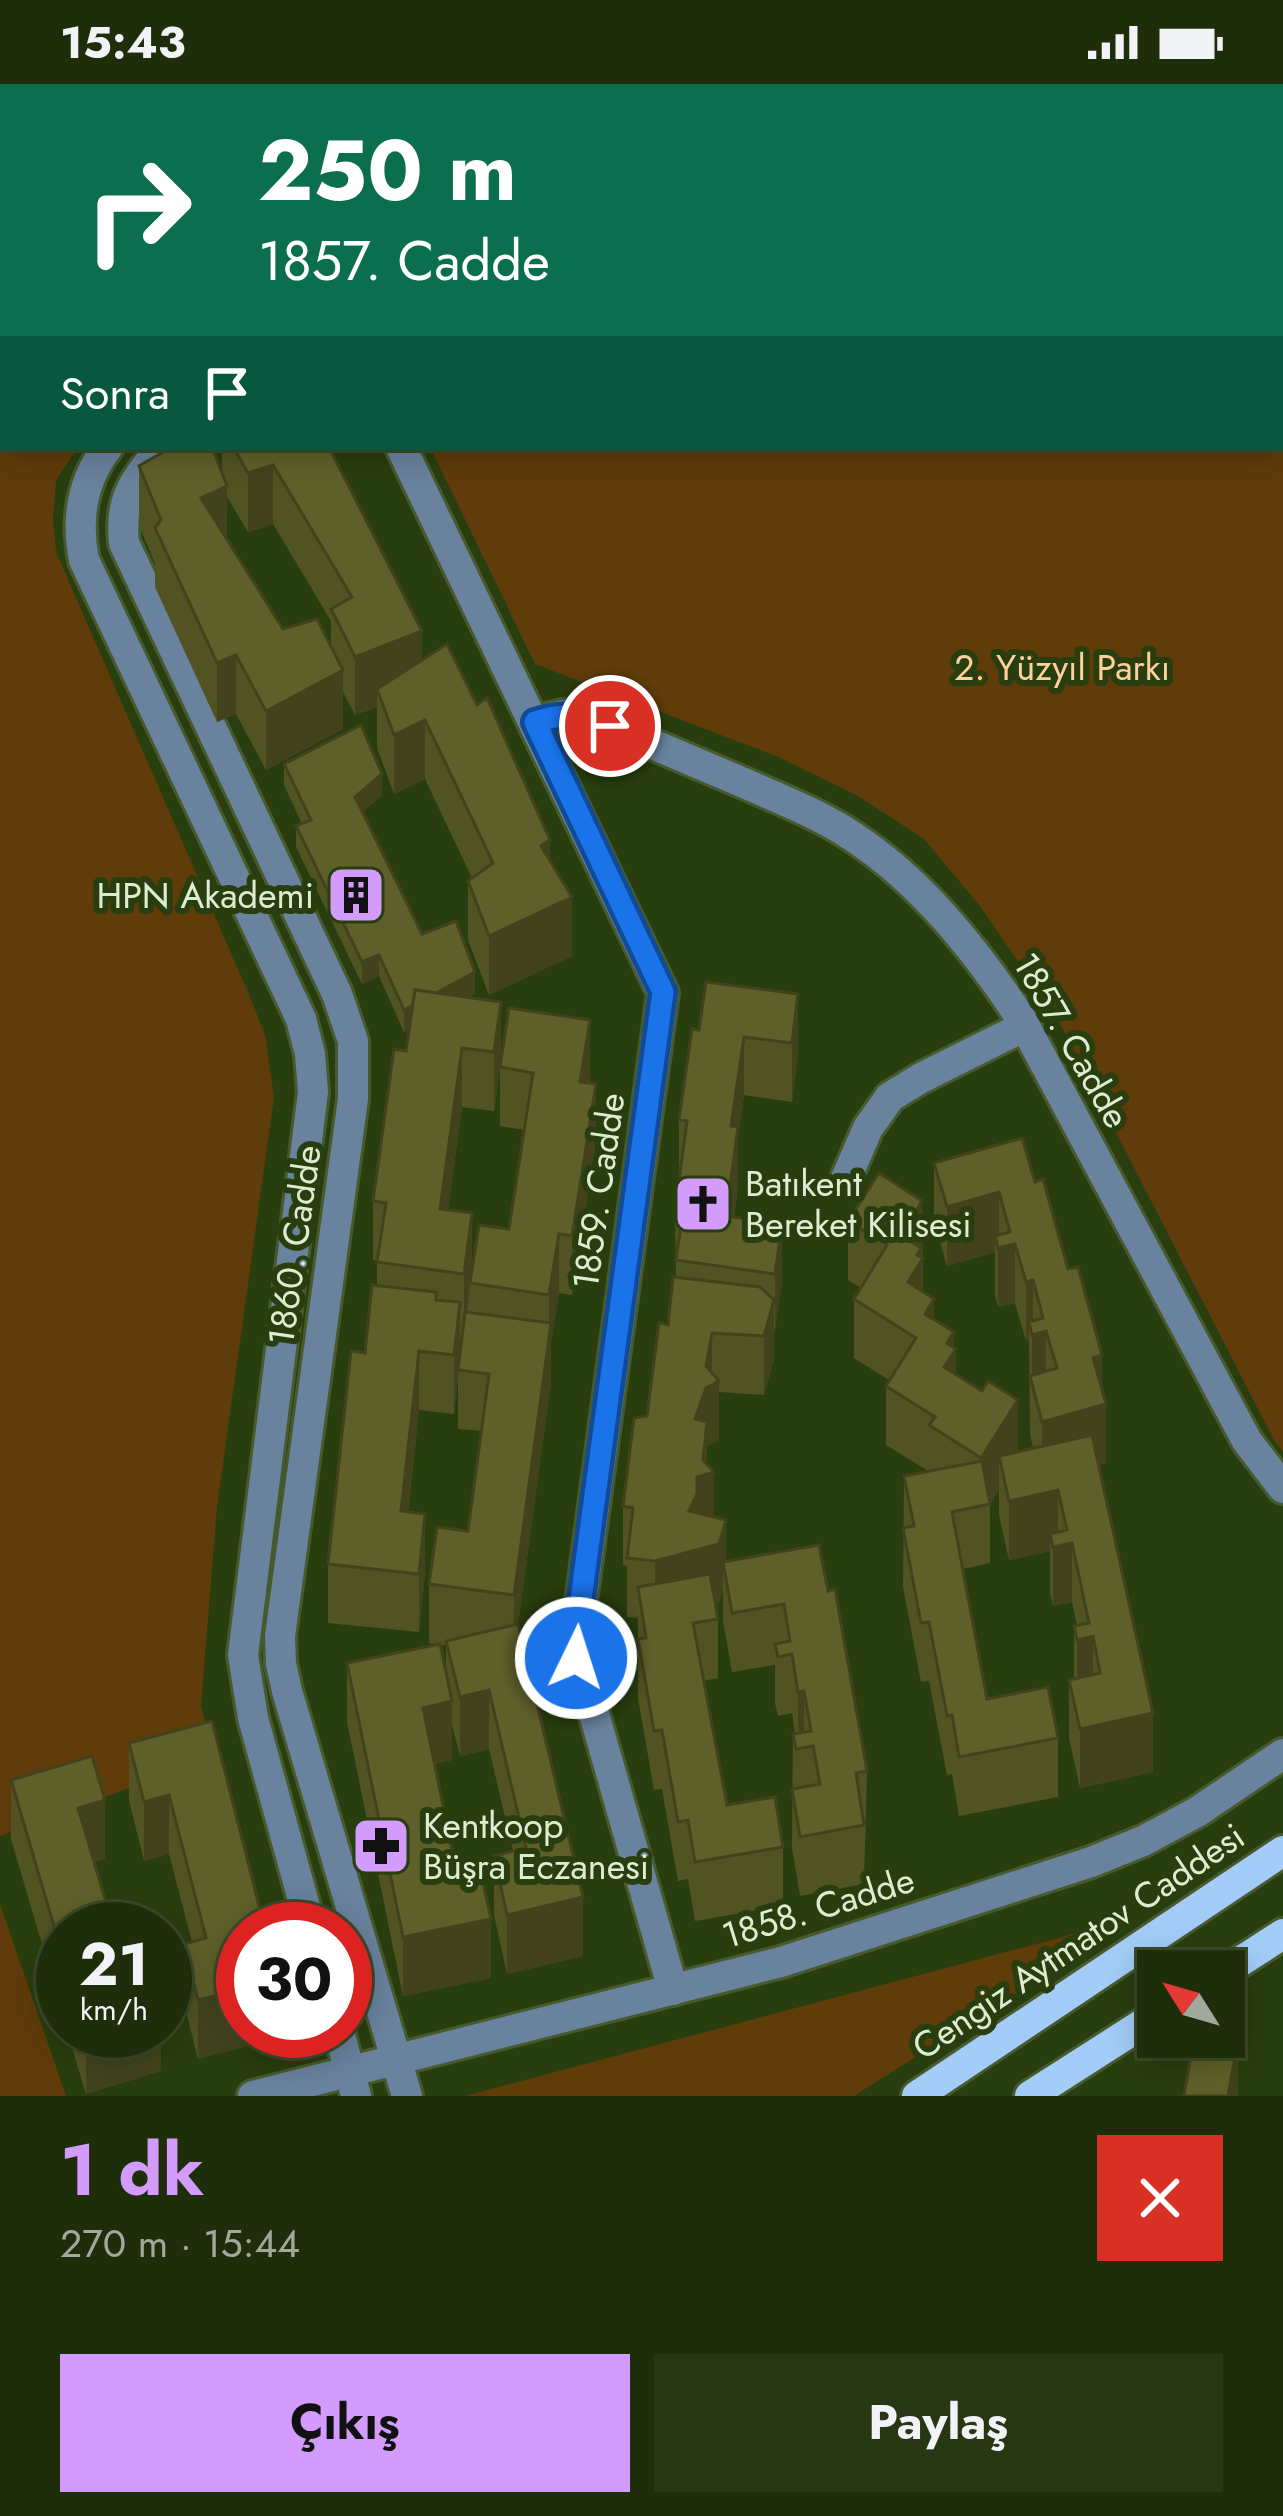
<!DOCTYPE html>
<html lang="tr">
<head>
<meta charset="utf-8">
<style>
  :root { --surface:#1f2e0a; --page:#273613; --text:#f1f3f6; --muted:#a1a89c; --line:#3c4a2b; --accent:#d39cfc }
  body { margin:0; font-family:Jost,sans-serif; background:var(--page); color:var(--text); height:100vh; display:flex; flex-direction:column; font-size:45px; white-space:nowrap }
  * { box-sizing:border-box; margin:0 }
  p { font-size:39px; color:var(--muted) }
  .icon { flex:none; width:66px; height:66px; fill:none; stroke:currentColor; stroke-width:2; stroke-linecap:round; stroke-linejoin:round }
  .map { position:relative; height:2012px; overflow:hidden }
  .side { display:flex; flex-direction:column; background:var(--surface); flex:1 }
  .side>* { flex:none }
  .top-card { position:absolute; left:0px; top:0px; width:1284px; height:366px; box-shadow:0 6px 30px #0003,0 0 0 3px var(--line); background:#0b6e4f; color:#fff; overflow:hidden }
  .needle { width:78px; rotate:307deg }
  .tools { position:absolute; left:1137px; top:1866px; display:grid; gap:24px }
  .tools a { display:grid; place-items:center; width:108px; height:108px; border-radius:0px; background:var(--surface); box-shadow:0 6px 30px #0003,0 0 0 3px var(--line); font-size:60px }
  .speed { position:absolute; left:36px; top:1818px; display:flex; gap:24px; font-size:60px; font-weight:700; text-align:center }
  .speed>* { display:grid; place-content:center; width:156px; height:156px; border-radius:50%; background:var(--surface); box-shadow:0 6px 30px #0003,0 0 0 3px var(--line); line-height:1 }
  .speed small { font-size:30px; font-weight:400 }
  .speed .limit { border:18px solid #d22; background:#fff; color:#111 }
  .pin { position:absolute; display:grid; place-items:center; width:102px; height:102px; color:#fff; margin:-51px; border:6px solid #fff; border-radius:50%; box-shadow:0 3px 12px #0007 }
  .me { position:absolute; width:132px; margin:-66px; rotate:4deg; stroke-linejoin:round; filter:drop-shadow(0 0 9px #0008) }
  .turn { display:flex; align-items:center; gap:42px; height:252px; padding:0 60px; font-size:54px }
  .turn .icon { width:156px; height:156px; stroke-width:2.5 }
  .turn b { display:block; font-size:84px; line-height:102px }
  .then { display:flex; align-items:center; height:114px; padding:0 60px; background:#0003; gap:24px; font-size:45px }
  .round { display:grid; place-items:center; flex:none; width:126px; height:126px; border-radius:0px; background:var(--page) }
  .head { display:flex; align-items:center; justify-content:space-between; height:204px; padding:0 60px }
  h1 { font-size:72px; font-weight:700; line-height:90px; color:var(--accent) }
  .button { display:flex; gap:24px; margin-top:auto; padding:24px 60px }
  .button a { flex:1; height:138px; border-radius:0px; background:var(--accent); color:#111; font-size:48px; font-weight:700; line-height:138px; text-align:center }
  .button a+a { background:var(--page); color:var(--text) }
  .status { display:flex; justify-content:space-between; align-items:center; height:84px; padding:0 60px; background:var(--surface); direction:ltr }
  .status svg { height:33px; fill:currentColor }
  .map>svg:first-child { display:block }
  .green { fill:#5f3c0a }
  .lines { fill:none; stroke-linecap:round; stroke-linejoin:round }
  .minor-casing { stroke:#465a2d; stroke-width:36 }
  .major-casing { stroke:#465a2d; stroke-width:36 }
  .minor { stroke:#69829d; stroke-width:30 }
  .major { stroke:#a3cdf8; stroke-width:30 }
  .wall { fill:#525323; fill-rule:evenodd }
  .shaded-wall { fill:#42431d }
  .building { fill:#5f6029; stroke:#42431d; stroke-width:3 }
  .route-casing { stroke:#114b97; stroke-width:30 }
  .route { stroke:#1a73e8; stroke-width:21 }
  .labels { text-anchor:middle; dominant-baseline:central; stroke-width:12; stroke-linejoin:round; paint-order:stroke }
  .park-label { font-size:36px; fill:#fed09b; stroke:#293e0e }
  .poi-label { font-size:36px; fill:#deecd2; stroke:#293e0e; text-anchor:start }
  .street-label { font-size:36px; fill:#deecd2; stroke:#293e0e }
</style>
</head>
<body>
<div class="status"><b>15:43</b><svg viewBox="0 0 49 12"><path d="M0 12V9h3v3zM5 12V6h3v6zM10 12V3h3v9zM15 12V0h3v12zM26 1h20v11H26zM47 4h2v5h-2z"/></svg></div>
<div class="map">
<svg width="1283" height="2012" viewBox="0 0 1283 2012">
  <rect width="100%" height="100%" fill="#293e0e"/>
  <g class="green">
    <polygon points="0,0 1265,0 1269,3 3,3 3,363 78,363 56,396 53,435 56,468 248,908 265,951 274,1013 217,1423 201,1621 213,1673 0,1752"/>
    <polygon points="1281,13 1283,14 1283,1367 1275,1358 1058,936 980,822 924,755 858,712 776,672 535,580 430,363 1281,363"/>
    <polygon points="0,1820 66,2012 0,2012"/>
    <polygon points="1134,1834 854,2012 465,2012"/>
  </g>
  <g class="lines">
    <defs>
      <g id="minor">
        <polyline points="364,3 365,0"/>
        <polyline points="647,3 672,0"/>
        <path d="M108 363C82 396 76 435 84 476L301 935 310 970 313 1008 243 1571 253 1634 311 1845"/>
        <path d="M162 363C135 396 119 414 124 459L337 910 353 957V1015L280 1552 281 1580 287 1607 407 2012"/>
        <polyline points="401,363 663,909 575,1563 673,1906"/>
        <path d="M535 638 563 631 591 634C642 656 693 677 744 699 780 715 819 730 852 752 921 797 975 865 1020 933L1247 1357 1283 1404"/>
        <polyline points="845,1097 868,1044 890,1013 921,994 1025,942"/>
        <polyline points="339,1947 356,2012"/>
        <polyline points="253,2012 781,1878 1091,1778 1143,1757 1197,1728 1283,1670"/>
      </g>
      <g id="major">
        <polyline points="1224,1888 1283,1850"/>
        <polyline points="917,2012 1283,1767"/>
        <polyline points="1030,2012 1158,1930"/>
      </g>
    </defs>
    <use href="#minor" class="minor-casing"/>
    <use href="#major" class="major-casing"/>
    <use href="#minor" class="minor"/>
    <use href="#major" class="major"/>
  </g>
  <g class="wall">
    <path d="M222 363H329L422 576 550 778 572 872 489 911 468 856V797L472 794 425 695 394 710 377 664V623L355 631 343 608V645L266 686 236 630 217 638 155 503V480L139 441V382L222 387ZM227 413 248 448 273 440 331 537V563L283 545 227 457Z"/>
    <path d="M284 680 382 711 362 728 422 850 475 910 468 913 501 977 590 995 596 1059 572 1211 559 1209 551 1258V1298L518 1540 583 1872 507 1890 494 1831V1772L513 1767 489 1665 460 1672 452 1641V1676L434 1680 455 1780 491 1894 403 1912 347 1638V1579L437 1560 429 1559V1500L468 1447 481 1347 458 1345V1294L454 1330 419 1326 408 1428 425 1489 419 1548 328 1539V1480L377 1202V1177L373 1176V1117L406 967 410 945 404 948 379 892 362 900 296 763V742L302 740 284 701ZM500 984V1042L524 1046 509 1145 472 1185 448 1126 462 1023 494 1027ZM441 1561H446V1588Z"/>
    <polygon points="798,910 798,969 792,1018 744,1011 738,1053 738,1102 734,1133 782,1199 774,1248 774,1275 764,1311 719,1308 719,1356 707,1362 707,1380 714,1433 726,1477 828,1507 867,1687 864,1800 800,1812 792,1764 793,1650 795,1650 792,1629 778,1632 775,1619 775,1581 732,1588 723,1537 723,1504 719,1519 715,1520 718,1535 718,1594 703,1597 727,1721 783,1763 783,1822 695,1837 688,1795 678,1797 662,1705 654,1706 638,1614 638,1534 627,1533 627,1482 623,1481 623,1422 647,1332 668,1241 676,1194 675,1126 679,1094 679,1036 699,946"/>
    <polygon points="934,1079 1035,1098 1102,1308 1106,1379 1099,1381 1153,1688 1080,1704 1069,1654 1069,1596 1074,1594 1074,1542 1077,1542 1072,1518 1053,1522 1050,1509 1050,1467 1009,1476 999,1431 999,1405 990,1420 990,1479 963,1485 987,1615 1058,1654 1058,1713 959,1732 952,1690 947,1691 929,1597 921,1598 903,1503 904,1392 928,1387 886,1361 886,1302 889,1296 854,1274 854,1215 861,1204 848,1196 848,1137 922,1117 923,1207 934,1236 954,1263 956,1291 1018,1367 1033,1364 1030,1350 1029,1256 1026,1257 1015,1219 998,1223 995,1211 995,1168 947,1182 934,1138"/>
    <polygon points="212,1637 278,1947 278,1954 198,1975 184,1919 184,1860 192,1858 169,1770 144,1777 129,1717 129,1659"/>
    <polygon points="11,1696 105,1775 94,1778 63,1845 63,1932 11,1755"/>
    <polygon points="67,1947 161,1947 161,1987 86,2010"/>
  </g>
  <g class="shaded-wall">
    <polygon points="273,381 273,440 248,448 248,389"/>
    <polygon points="227,402 227,461 201,414"/>
    <polygon points="422,547 422,606 377,605 377,623 355,631 355,573"/>
    <polygon points="236,571 236,630 217,638 217,579"/>
    <polygon points="343,586 343,645 266,686 266,627"/>
    <polygon points="425,636 425,695 394,710 394,651"/>
    <polygon points="382,690 382,711 355,735 355,713"/>
    <polygon points="550,756 550,815 541,762"/>
    <polygon points="572,813 572,872 489,911 489,852"/>
    <polygon points="379,871 379,892 362,900 362,878"/>
    <polygon points="475,888 475,910 404,948 404,926"/>
    <polygon points="798,910 798,969 792,1018 792,959"/>
    <polygon points="501,918 501,977 494,1027 494,968"/>
    <polygon points="590,936 590,995 580,1057 580,998"/>
    <polygon points="744,953 744,1011 738,1053 738,1102 727,1183 726,1132 731,1042"/>
    <polygon points="462,964 462,1023 440,1184 440,1125"/>
    <polygon points="596,1000 596,1059 572,1211 572,1152"/>
    <polygon points="999,1108 999,1164 1015,1160 1015,1219 998,1223 998,1167 995,1152 995,1168 947,1182 947,1123"/>
    <polygon points="922,1117 923,1233 912,1251 901,1151"/>
    <polygon points="472,1129 472,1188 464,1248 464,1190"/>
    <polygon points="782,1140 782,1199 775,1248 775,1190"/>
    <polygon points="559,1150 559,1209 551,1258 551,1298 514,1570 514,1511 549,1253 549,1211"/>
    <polygon points="1033,1196 1033,1251 1046,1247 1046,1306 1032,1301 1032,1251 1029,1238 1029,1256 1026,1257 1026,1198"/>
    <polygon points="934,1215 934,1274 925,1230"/>
    <polygon points="774,1216 774,1275 764,1311 764,1252"/>
    <polygon points="460,1218 460,1277 454,1330 454,1271"/>
    <polygon points="954,1248 954,1268 956,1265 956,1324 944,1283 947,1259"/>
    <polygon points="712,1249 712,1301 719,1297 719,1356 707,1362 707,1390 714,1388 714,1447 726,1436 726,1495 723,1478 723,1504 719,1519 655,1535 655,1477 689,1427 695,1335"/>
    <polygon points="419,1267 419,1326 401,1486 401,1427"/>
    <polygon points="1102,1271 1102,1321 1106,1320 1106,1379 1042,1397 1042,1338 1093,1274"/>
    <polygon points="1018,1316 1018,1375 999,1372 999,1405 989,1421 981,1422 981,1374"/>
    <polygon points="1058,1406 1058,1462 1072,1459 1072,1518 1053,1522 1053,1466 1050,1450 1050,1467 1009,1476 1009,1417"/>
    <polygon points="425,1430 425,1489 419,1548 419,1490"/>
    <polygon points="1093,1552 1093,1611 1077,1615 1077,1556"/>
    <polygon points="489,1606 489,1665 460,1672 460,1613"/>
    <polygon points="804,1607 804,1663 798,1664 798,1608"/>
    <polygon points="452,1617 452,1676 423,1683 423,1624"/>
    <polygon points="1153,1629 1153,1688 1080,1704 1080,1645"/>
    <polygon points="169,1711 169,1770 144,1777 144,1718"/>
    <polygon points="105,1716 105,1775 78,1783 78,1724"/>
    <polygon points="583,1813 583,1872 507,1890 507,1831"/>
    <polygon points="491,1835 491,1894 403,1912 403,1853"/>
    <polygon points="243,1905 243,1947 278,1947 278,1954 198,1975 198,1916"/>
    <polygon points="99,1947 161,1947 161,1987 86,2010 86,1951"/>
    <polygon points="1238,1956 1238,2012 1228,2012"/>
  </g>
  <g class="building">
    <polygon points="172,363 212,363 227,402 201,414 283,545 317,535 343,586 266,627 236,571 217,579 155,444 161,436 139,382"/>
    <polygon points="233,363 329,363 422,547 355,573 331,525 352,513 273,381 248,389"/>
    <polygon points="447,560 477,621 487,614 550,756 541,762 572,813 489,852 468,797 493,779 425,636 394,651 377,605"/>
    <polygon points="361,641 382,690 355,713 422,850 456,837 475,888 436,909 415,906 413,921 404,926 379,871 362,878 296,742 311,736 284,680"/>
    <polygon points="706,898 798,910 792,959 744,953 731,1042 738,1043 726,1132 782,1140 775,1190 676,1176 683,1127 675,1126 687,1037 679,1036 692,945 699,946"/>
    <polygon points="415,906 501,918 494,968 462,964 440,1125 472,1129 464,1190 377,1178 386,1119 373,1117 394,965 406,967"/>
    <polygon points="509,924 590,936 580,998 596,1000 572,1152 559,1150 549,1211 470,1199 479,1141 509,1145 533,989 500,983"/>
    <polygon points="1022,1054 1035,1098 1043,1095 1068,1185 1078,1183 1102,1271 1093,1274 1106,1320 1042,1338 1030,1292 1057,1284 1046,1247 1032,1251 1029,1238 1043,1234 1033,1196 1026,1198 1015,1160 998,1164 995,1152 1010,1148 999,1108 947,1123 934,1079"/>
    <polygon points="879,1089 922,1117 901,1151 921,1164 917,1171 923,1174 908,1198 934,1215 925,1230 954,1248 947,1259 956,1265 944,1283 982,1307 988,1297 1018,1316 981,1374 929,1341 935,1333 886,1302 916,1254 854,1215 887,1161 848,1137"/>
    <polygon points="673,1193 760,1203 774,1216 764,1252 712,1249 706,1282 719,1297 706,1304 695,1335 707,1338 703,1376 714,1388 697,1393 697,1410 689,1427 726,1436 719,1460 655,1477 627,1474 633,1424 623,1422 634,1334 647,1332 659,1239 668,1241"/>
    <polygon points="372,1201 436,1208 436,1216 460,1218 454,1271 419,1267 401,1427 425,1430 419,1490 328,1480 351,1267 365,1269"/>
    <polygon points="465,1228 551,1239 514,1511 429,1500 437,1443 468,1447 489,1290 458,1286"/>
    <polygon points="1092,1351 1153,1629 1080,1645 1069,1596 1100,1589 1093,1552 1077,1556 1074,1542 1089,1539 1072,1459 1053,1463 1050,1450 1067,1446 1058,1406 1009,1417 999,1372"/>
    <polygon points="982,1377 990,1420 952,1428 987,1615 1048,1603 1058,1654 959,1673 952,1631 947,1632 929,1538 921,1539 903,1444 914,1442 904,1392"/>
    <polygon points="819,1461 828,1507 835,1505 867,1687 856,1689 864,1741 800,1753 792,1705 820,1700 813,1662 796,1665 793,1650 811,1647 804,1607 798,1608 792,1570 778,1573 775,1560 790,1557 784,1520 732,1529 723,1478"/>
    <polygon points="710,1490 718,1535 693,1539 727,1721 775,1713 783,1763 695,1778 688,1736 678,1738 662,1646 654,1647 638,1555 646,1554 638,1503"/>
    <polygon points="518,1540 583,1813 507,1831 494,1772 526,1764 489,1606 460,1613 446,1557"/>
    <polygon points="440,1560 452,1617 423,1624 455,1780 478,1776 491,1835 403,1853 347,1579"/>
    <polygon points="212,1637 265,1845 243,1845 243,1905 198,1916 184,1860 206,1854 169,1711 144,1718 129,1659"/>
    <polygon points="92,1672 105,1716 78,1724 114,1845 63,1845 63,1873 11,1696"/>
    <polygon points="1194,1953 1224,1953 1238,1956 1228,2012 1184,2012"/>
  </g>
  <g class="lines">
    <defs>
      <path id="route" d="M576 1574V1552L663 908 535 638C563 629 583 630 610 642"/>
    </defs>
    <use href="#route" class="route-casing"/>
    <use href="#route" class="route"/>
  </g>
  <defs>
    <symbol id="building-square" viewBox="-11 -11 22 22"><rect x="-9" y="-9" width="18" height="18" rx="4" fill="#d39cfc" stroke="#293e0e"/><path d="M-4-6H4V6H1V3H-1V6H-4ZM-2.5-4.3h1.7v1.8h-1.7ZM.8-4.3h1.7v1.8H.8ZM-2.5-1h1.7V.8h-1.7ZM.8-1h1.7V.8H.8Z" fill="#111"/></symbol>
    <symbol id="church-square" viewBox="-11 -11 22 22"><rect x="-9" y="-9" width="18" height="18" rx="4" fill="#d39cfc" stroke="#293e0e"/><path d="M-1.2-6h2.4v3.5h3.3v2.4h-3.3V6h-2.4V-.1h-3.3v-2.4h3.3Z" fill="#111"/></symbol>
    <symbol id="pharmacy-square" viewBox="-11 -11 22 22"><rect x="-9" y="-9" width="18" height="18" rx="4" fill="#d39cfc" stroke="#293e0e"/><path d="M-2-6h4v4h4v4h-4v4h-4v-4h-4v-4h4Z" fill="#111"/></symbol>
  </defs>
  <g fill-rule="evenodd">
    <use href="#building-square" x="323" y="778" width="66" height="66"/>
    <use href="#church-square" x="670" y="1087" width="66" height="66"/>
    <use href="#pharmacy-square" x="348" y="1729" width="66" height="66"/>
  </g>
  <g class="labels">
    <g class="park-label">
      <text x="1062" y="583">2. Yüzyıl Parkı</text>
    </g>
    <g class="poi-label">
      <text x="314" y="811" text-anchor="end">HPN Akademi</text>
      <text x="745" y="1099">Batıkent<tspan x="745" dy="41">Bereket Kilisesi</tspan></text>
      <text x="423" y="1741">Kentkoop<tspan x="423" dy="41">Büşra Eczanesi</tspan></text>
    </g>
    <g class="street-label">
      <text transform="translate(1072 956) rotate(60)">1857. Cadde</text>
      <text transform="translate(598 1107) rotate(-82)">1859. Cadde</text>
      <text transform="translate(294 1161) rotate(-82)">1860. Cadde</text>
      <text transform="translate(818 1823) rotate(-17)">1858. Cadde</text>
      <text transform="translate(1078 1857) rotate(-34)">Cengiz Aytmatov Caddesi</text>
    </g>
  </g>
</svg>
<div class="tools">
<a><svg class="needle" viewBox="-14 -14 28 28"><path d="M0-13l5 13h-10z" fill="#e53935"/><path d="M0 13l5-13h-10z" fill="#a1a89c"/></svg></a>
</div>
<div class="speed"><div>21<small>km/h</small></div><div class="limit">30</div></div>
<div class="pin" style="left:610px;top:642px;background:#d93025"><svg class="icon" aria-label="arrive" viewBox="0 0 24 24"><path d="M6 21V4h12l-3 4 3 4H6"/></svg></div>
<svg class="me" style="left:576px;top:1574px" viewBox="-20 -20 40 40"><circle r="17" fill="#1a73e8" stroke="#fff" stroke-width="3"/><path d="M0-11L8 9 0 5-8 9z" fill="#fff"/></svg>
<div class="top-card">
<div class="turn"><svg class="icon" aria-label="right" viewBox="0 0 24 24"><path d="M7 20v-9h11M14 6l5 5-5 5"/></svg><div><b>250 m</b>1857. Cadde</div></div>
<div class="then">Sonra<svg class="icon" aria-label="arrive" viewBox="0 0 24 24"><path d="M6 21V4h12l-3 4 3 4H6"/></svg></div>
</div>
</div>
<section class="side">
<div class="head"><div><h1>1 dk</h1><p>270 m · 15:44</p></div><a class="round" style="background:#d93025;color:#fff"><svg class="icon" aria-label="close" viewBox="0 0 24 24"><path d="M6 6l12 12M18 6L6 18"/></svg></a></div>
<div class="button"><a>Çıkış</a><a>Paylaş</a></div>
</section>
</body>
</html>
